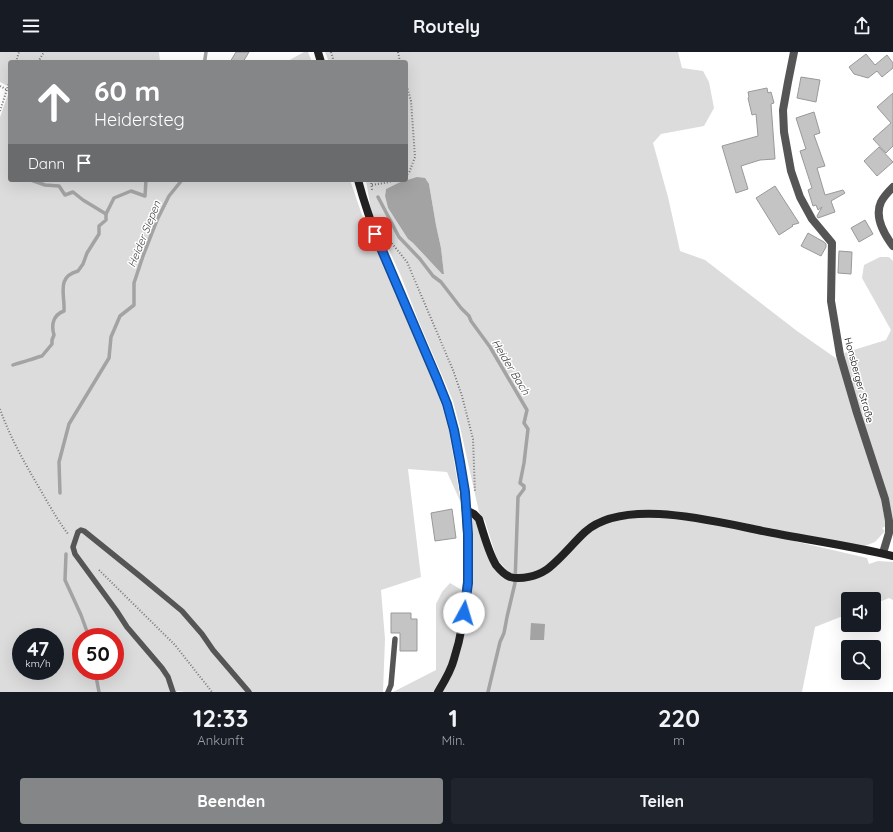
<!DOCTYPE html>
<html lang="de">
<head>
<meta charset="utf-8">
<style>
  :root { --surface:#171b24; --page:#20242c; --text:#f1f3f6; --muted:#9ea1a6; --accent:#858687 }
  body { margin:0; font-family:Quicksand,sans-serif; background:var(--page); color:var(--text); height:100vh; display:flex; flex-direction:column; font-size:15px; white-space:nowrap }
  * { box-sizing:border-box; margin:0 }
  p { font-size:13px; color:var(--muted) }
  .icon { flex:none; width:22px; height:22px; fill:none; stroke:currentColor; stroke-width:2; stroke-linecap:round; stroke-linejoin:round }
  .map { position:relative; height:640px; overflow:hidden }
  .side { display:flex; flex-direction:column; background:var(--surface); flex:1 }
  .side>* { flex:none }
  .top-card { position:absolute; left:8px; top:8px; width:400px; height:122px; border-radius:4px; box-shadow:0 4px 16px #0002; background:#858687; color:#fff; overflow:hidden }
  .fabs { position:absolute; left:841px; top:540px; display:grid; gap:8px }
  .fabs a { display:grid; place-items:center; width:40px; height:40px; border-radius:4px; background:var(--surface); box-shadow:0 4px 16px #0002; font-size:20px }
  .speed { position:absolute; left:12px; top:576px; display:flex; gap:8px; font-size:20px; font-weight:700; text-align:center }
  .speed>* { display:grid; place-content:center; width:52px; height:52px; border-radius:50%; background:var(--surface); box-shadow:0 4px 16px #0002; line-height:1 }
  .speed small { font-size:10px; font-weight:400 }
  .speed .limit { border:6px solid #d22; background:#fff; color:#111 }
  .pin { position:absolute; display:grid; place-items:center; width:34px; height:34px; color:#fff; margin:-17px; border-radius:8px; box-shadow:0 2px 6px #0006 }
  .me { position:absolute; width:44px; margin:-22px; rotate:6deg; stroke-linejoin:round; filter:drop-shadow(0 0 3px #0008) }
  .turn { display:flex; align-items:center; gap:14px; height:84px; padding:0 20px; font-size:18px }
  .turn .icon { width:52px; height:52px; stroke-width:2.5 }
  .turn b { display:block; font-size:28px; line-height:34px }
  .then { display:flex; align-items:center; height:38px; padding:0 20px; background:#0003; gap:8px; font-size:15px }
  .eta { display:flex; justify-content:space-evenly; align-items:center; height:68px; text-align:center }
  .eta b { font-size:24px; font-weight:700; line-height:28px }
  .primary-button { display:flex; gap:8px; margin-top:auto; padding:8px 20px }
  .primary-button a { flex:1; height:46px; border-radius:4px; background:var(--accent); color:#fff; font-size:16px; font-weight:700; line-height:46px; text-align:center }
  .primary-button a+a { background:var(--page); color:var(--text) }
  header { display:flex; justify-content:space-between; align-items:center; height:52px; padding:0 20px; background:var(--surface); font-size:18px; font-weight:700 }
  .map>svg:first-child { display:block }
  .green { fill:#dcdcdc; fill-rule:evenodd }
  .water { fill:#a3a3a3 }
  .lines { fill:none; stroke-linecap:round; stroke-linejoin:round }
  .stream { stroke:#a3a3a3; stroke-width:3.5 }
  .building { fill:#c4c4c4; stroke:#999 }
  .path { stroke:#777; stroke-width:2; stroke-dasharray:1 2; stroke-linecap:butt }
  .service { stroke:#555; stroke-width:5.5 }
  .minor { stroke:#555; stroke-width:8 }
  .secondary { stroke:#222; stroke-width:8 }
  .route-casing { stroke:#114b97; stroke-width:10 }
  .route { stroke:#1a73e8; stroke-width:7 }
  .labels { text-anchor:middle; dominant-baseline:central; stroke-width:3; stroke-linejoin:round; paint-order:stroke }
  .street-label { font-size:10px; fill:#000; stroke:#fff }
  .water-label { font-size:11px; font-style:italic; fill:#444; stroke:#fff }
</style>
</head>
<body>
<header><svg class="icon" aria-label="menu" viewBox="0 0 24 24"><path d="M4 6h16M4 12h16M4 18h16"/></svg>Routely<svg class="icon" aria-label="share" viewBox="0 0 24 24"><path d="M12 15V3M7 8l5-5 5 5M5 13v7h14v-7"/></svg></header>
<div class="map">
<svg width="893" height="640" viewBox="0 0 893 640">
  <rect width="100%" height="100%" fill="#fff"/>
  <g class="green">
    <polygon points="0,0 159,0 160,10 10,10 10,35 0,30"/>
    <polygon points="304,0 308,0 312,10 286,10"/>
    <path d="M325 0H678L682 16 703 19 709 30 714 56 704 74 661 82 653 91 668 145 680 199 705 208 797 279 837 307 880 443 886 474 882 476 885 479 875 490 862 495 690 462 606 465 555 508 536 520 520 522H510L497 507 485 469 479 460 460 375 453 349 419 270 401 224 371 159 366 128H406V10H329ZM398 131 429 132 436 173 441 196 444 222H442L413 191 408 187 388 156 385 144 386 137Z"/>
    <path d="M10 37V128H350L362 163 410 273 433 328 442 354 449 379 461 451 447 420 408 417 421 525 381 538 385 587 383 640H185L177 639V640H0V65ZM21 585H55V619H21ZM81 585H115V619H81Z"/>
    <polygon points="880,205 889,205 893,209 893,484 889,453 857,361 844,301 886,288 891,278 862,226 864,213"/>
    <polygon points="466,458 474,462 492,505 505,521 537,523 590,475 643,462 768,480 798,490 867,506 869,512 878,509 893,510 893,548 889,546 874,552 874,547 848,547 848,562 815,575 802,640 438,640 449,620 464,561"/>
    <polygon points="450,531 465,540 460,584 437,640 393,640 436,618 436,552 442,540"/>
  </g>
  <g class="water">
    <polygon points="417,125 425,126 429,132 436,173 441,196 444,222 442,222 413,191 408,187 388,156 385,144 386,137 398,131"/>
    <polygon points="531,571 545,572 544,588 530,588"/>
  </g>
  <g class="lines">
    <g class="stream">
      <polyline points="204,10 205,7 206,0"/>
      <polyline points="31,128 45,133 59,134 65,143 73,140 83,148 106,162 114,146 131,139 145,144 146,128"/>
      <polyline points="378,145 399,185 420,207 433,224 441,230 461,256 469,264 471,269 490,295 527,358 524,371 528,377 524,411 520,431 524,434 524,437 518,445 515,531 507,565 504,581 500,590 488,640"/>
      <path d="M13 313C18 311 24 310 29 308 34 307 37 305 42 304L52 292V288L54 283C51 273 53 263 64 259 65 242 56 225 78 219L83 212 87 201 99 182V174L106 168V162"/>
      <polyline points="60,441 59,410 69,372 109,306 111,285 120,264 134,253 134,231 143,204 157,168 169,144 182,128"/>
      <polyline points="66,502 65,528 81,563 89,585"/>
      <polyline points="95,619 99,640"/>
    </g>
  </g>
  <g class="building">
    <polygon points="236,0 249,0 243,10 230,10"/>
    <polygon points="866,2 875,13 887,3 893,11 893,16 882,25 877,19 868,26 854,22 849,15"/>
    <polygon points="801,25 820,28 816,50 797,46"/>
    <polygon points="767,36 768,41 771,40 774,51 771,52 775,107 760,108 741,114 748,137 736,141 722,94 758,84 756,62 752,63 748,46 749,45 748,40"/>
    <polygon points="893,41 893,94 886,101 873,87 891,71 877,55"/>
    <polygon points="814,60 820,81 814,83 825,114 817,116 825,143 843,138 845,141 831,149 835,160 818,166 817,164 822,155 818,158 816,153 813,154 808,138 812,136 800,99 806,97 796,66"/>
    <polygon points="879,95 893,110 877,124 864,109"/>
    <polygon points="775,134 799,171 792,173 793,174 779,183 756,146"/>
    <polygon points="865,168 873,182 859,190 851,176"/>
    <polygon points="808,181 824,190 826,192 826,195 821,204 801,194"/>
    <polygon points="839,199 852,200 851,222 838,221"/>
    <polygon points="452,457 456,486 435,489 431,461"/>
    <polygon points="391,561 411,561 411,567 417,567 417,599 400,599 400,581 391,581"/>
  </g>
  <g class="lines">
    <g class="path">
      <polyline points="331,0 334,10"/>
      <polyline points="398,0 400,10"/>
      <polyline points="16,10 19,0"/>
      <polyline points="38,10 44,0"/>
      <polyline points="406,31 411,49 415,105 409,121 406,123"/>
      <polyline points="0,34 7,38 10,38"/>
      <polyline points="0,59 10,28"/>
      <polyline points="371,128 372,138"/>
      <polyline points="372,133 389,130 394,128"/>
      <polyline points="390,189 407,210 453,318 462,344 473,387 475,440"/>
      <path d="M0 357C9 383 23 408 37 432 47 449 56 466 68 482"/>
      <polyline points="99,518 175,593 212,640"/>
    </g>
    <g class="service">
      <polyline points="173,640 168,625 162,616 127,575 116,558 75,502 73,495 78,480 81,478 84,479 141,525 182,559 202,582 213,598 249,640"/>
      <polyline points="388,640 391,633 395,587"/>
    </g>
    <g class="minor">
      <polyline points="794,0 788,30 783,58 784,80 791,119 800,145 812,167 832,191 831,249 840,303 857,361 885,447 889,469 889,481 883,501"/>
      <path d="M893 135C889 139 884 144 881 150 874 165 884 182 893 194"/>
    </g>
    <g class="secondary">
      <polyline points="318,0 321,10"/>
      <path d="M358 128C373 184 398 236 421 289 430 310 440 331 447 353 458 388 463 424 466 460 469 510 469 560 454 607 451 619 444 630 438 640"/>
      <path d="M466 458 474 462 479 467C483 480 489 502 496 513 500 518 505 523 510 525 521 528 537 524 546 518 559 509 573 491 585 480 625 444 720 471 768 480 809 488 852 494 893 504"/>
    </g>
  </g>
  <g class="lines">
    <defs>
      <polyline id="route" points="375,182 437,327 447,352 454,378 460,410 465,440 468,482 468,531 464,561"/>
    </defs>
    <use href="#route" class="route-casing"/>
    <use href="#route" class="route"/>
  </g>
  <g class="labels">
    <g class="street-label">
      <text transform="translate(859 328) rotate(75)">Honsberger Straße</text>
    </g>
    <g class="water-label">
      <text transform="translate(144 182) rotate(-68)">Heider Siepen</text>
      <text transform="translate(511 315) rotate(59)">Heider Bach</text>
    </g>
  </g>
</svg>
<div class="fabs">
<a><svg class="icon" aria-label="sound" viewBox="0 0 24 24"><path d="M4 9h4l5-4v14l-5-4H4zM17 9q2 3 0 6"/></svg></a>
<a><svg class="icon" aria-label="search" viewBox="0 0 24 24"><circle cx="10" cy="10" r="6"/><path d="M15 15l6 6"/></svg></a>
</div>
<div class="speed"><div>47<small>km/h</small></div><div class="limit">50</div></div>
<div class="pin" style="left:375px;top:182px;background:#d93025"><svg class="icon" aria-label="arrive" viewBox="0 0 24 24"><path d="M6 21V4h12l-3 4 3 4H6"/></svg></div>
<svg class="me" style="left:464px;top:561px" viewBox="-20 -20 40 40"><circle r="19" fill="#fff"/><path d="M0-13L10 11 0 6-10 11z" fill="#1a73e8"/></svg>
<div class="top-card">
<div class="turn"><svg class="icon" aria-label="ahead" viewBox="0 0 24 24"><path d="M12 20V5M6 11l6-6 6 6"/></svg><div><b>60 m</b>Heidersteg</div></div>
<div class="then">Dann<svg class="icon" aria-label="arrive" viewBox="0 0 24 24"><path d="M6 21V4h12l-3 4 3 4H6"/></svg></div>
</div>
</div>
<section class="side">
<div class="eta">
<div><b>12:33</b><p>Ankunft</p></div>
<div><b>1</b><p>Min.</p></div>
<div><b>220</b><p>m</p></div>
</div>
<div class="primary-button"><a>Beenden</a><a>Teilen</a></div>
</section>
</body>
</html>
